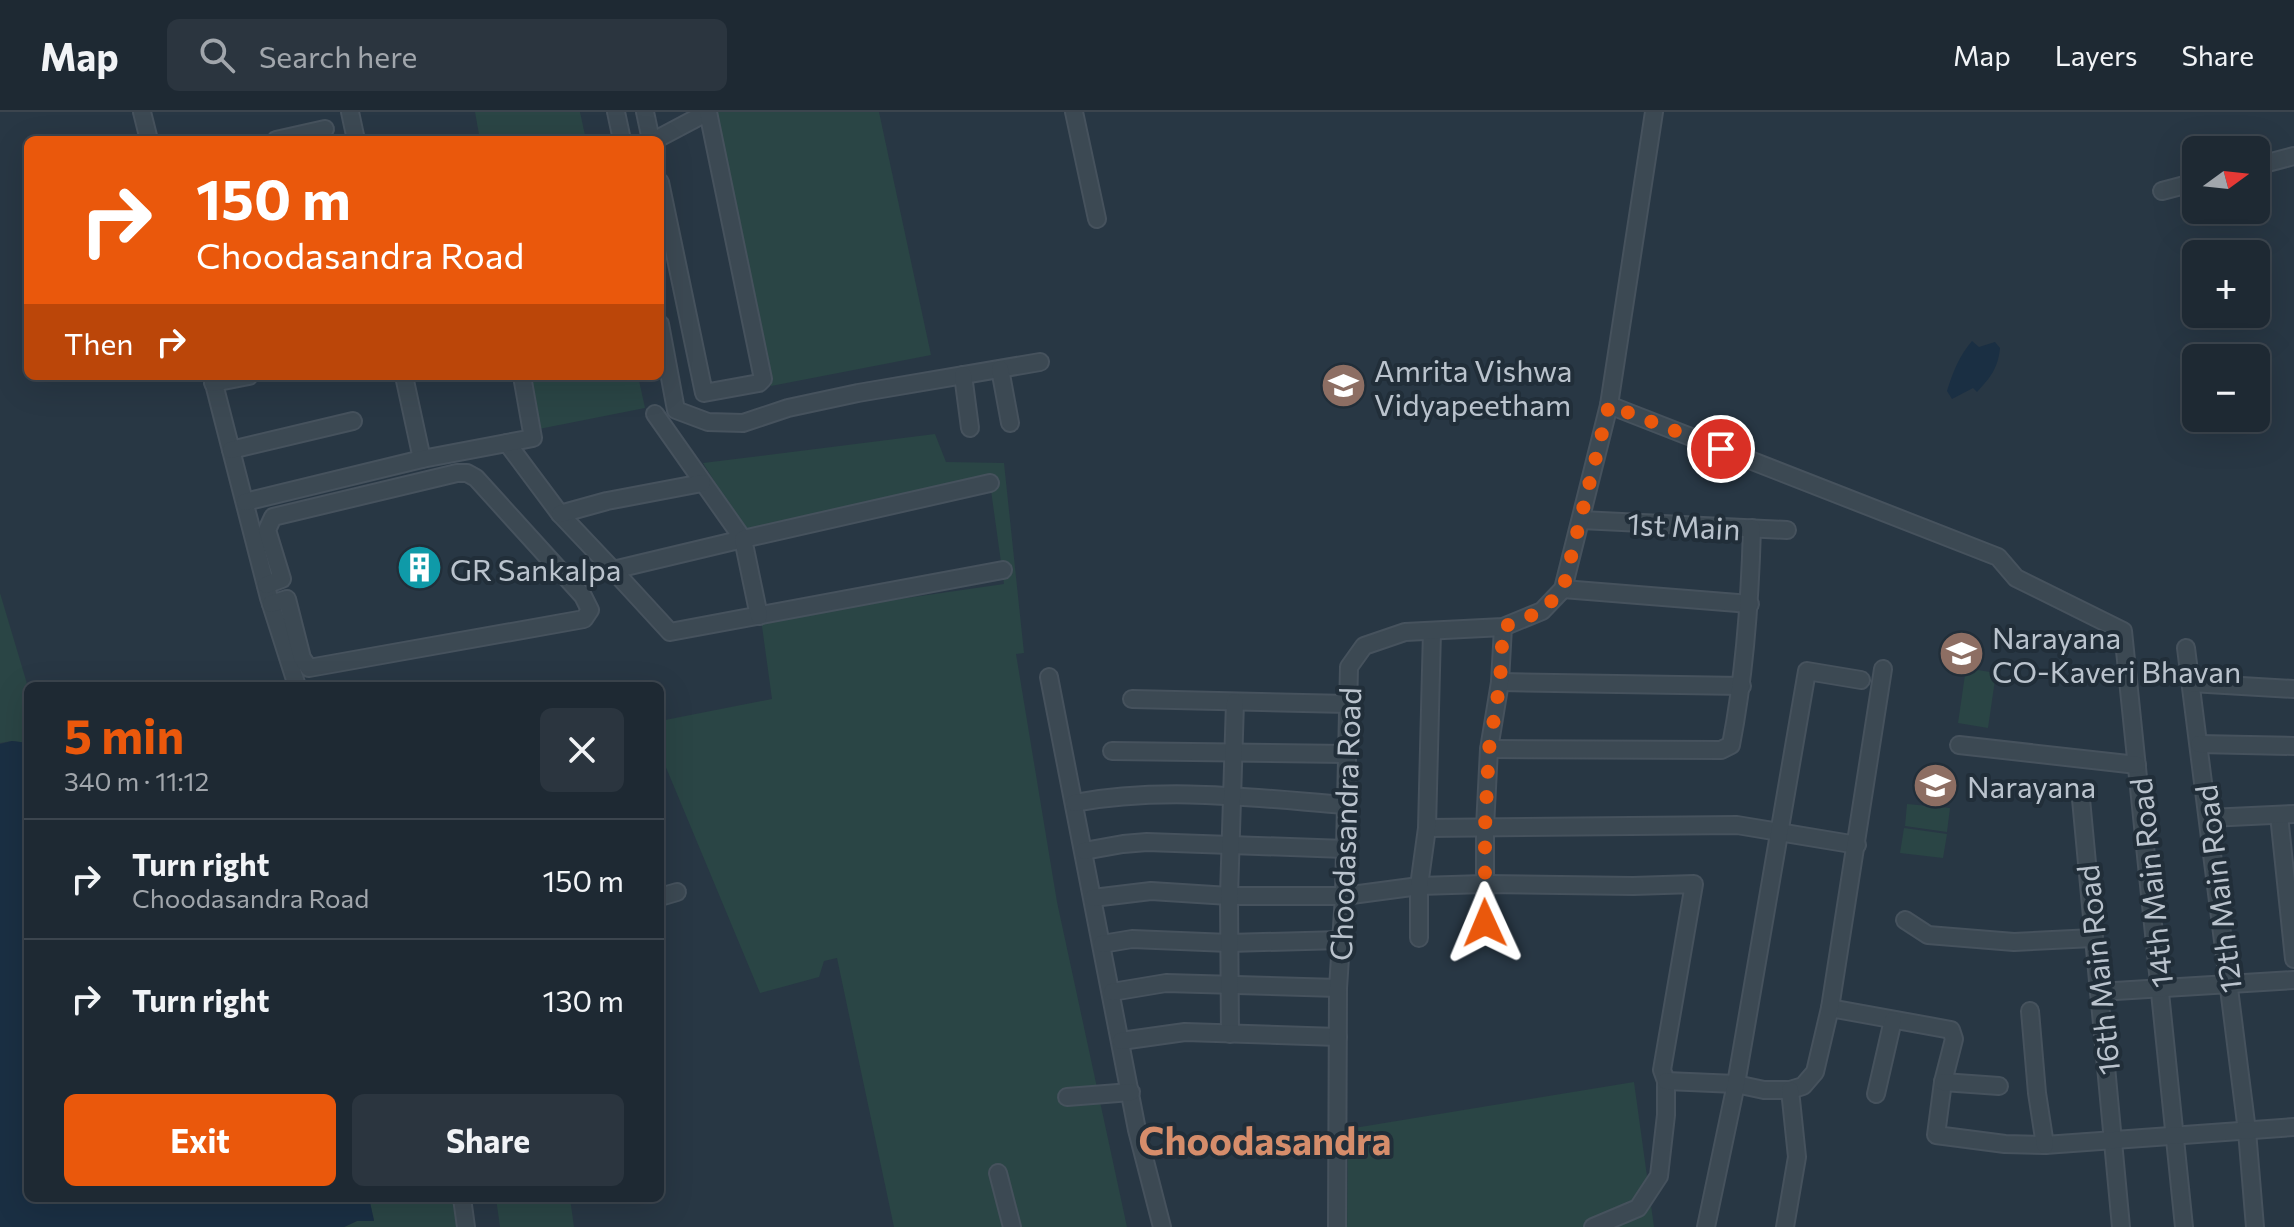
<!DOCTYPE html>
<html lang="en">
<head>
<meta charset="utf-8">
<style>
  :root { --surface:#1e2933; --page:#2b353f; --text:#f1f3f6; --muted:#a1a6ac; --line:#3c454e; --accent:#ea580c }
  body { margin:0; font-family:Commissioner,sans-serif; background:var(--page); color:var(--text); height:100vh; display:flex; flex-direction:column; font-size:30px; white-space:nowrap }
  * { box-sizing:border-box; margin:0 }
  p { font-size:26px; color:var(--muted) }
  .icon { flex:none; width:44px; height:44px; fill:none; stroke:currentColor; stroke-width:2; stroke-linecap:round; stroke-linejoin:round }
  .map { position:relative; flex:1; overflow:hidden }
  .sheet { position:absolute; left:24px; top:570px; width:640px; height:520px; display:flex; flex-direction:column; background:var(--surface); border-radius:12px; box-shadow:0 8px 32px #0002,0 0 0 2px var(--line) }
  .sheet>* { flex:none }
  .top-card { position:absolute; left:24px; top:24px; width:640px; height:244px; border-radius:12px; box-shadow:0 8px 32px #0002,0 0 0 2px var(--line); background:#ea580c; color:#fff; overflow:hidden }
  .needle { width:52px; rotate:75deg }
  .tools { position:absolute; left:2182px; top:24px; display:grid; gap:16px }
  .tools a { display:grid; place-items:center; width:88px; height:88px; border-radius:12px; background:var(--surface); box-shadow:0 8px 32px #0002,0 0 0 2px var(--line); font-size:40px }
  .pin { position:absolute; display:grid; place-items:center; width:68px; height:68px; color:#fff; margin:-34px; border:4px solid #fff; border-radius:50%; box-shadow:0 2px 8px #0007 }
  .me { position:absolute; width:88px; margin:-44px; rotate:359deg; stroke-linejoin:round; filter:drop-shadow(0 0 6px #0008) }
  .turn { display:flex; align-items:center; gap:28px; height:168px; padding:0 40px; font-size:36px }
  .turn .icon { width:104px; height:104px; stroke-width:2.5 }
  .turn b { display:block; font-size:56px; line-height:68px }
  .then { display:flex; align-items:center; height:76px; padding:0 40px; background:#0003; gap:16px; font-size:30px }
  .round { display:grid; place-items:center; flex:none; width:84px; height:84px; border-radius:12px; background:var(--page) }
  .headline { display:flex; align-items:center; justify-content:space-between; height:136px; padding:0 40px }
  h1 { font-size:48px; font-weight:700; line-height:60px; color:var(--accent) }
  .button { display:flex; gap:16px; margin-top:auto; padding:16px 40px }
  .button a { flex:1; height:92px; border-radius:12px; background:var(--accent); color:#fff; font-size:32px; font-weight:700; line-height:92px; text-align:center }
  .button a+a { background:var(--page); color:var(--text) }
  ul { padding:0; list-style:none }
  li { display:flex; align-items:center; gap:24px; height:120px; padding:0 40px; border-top:2px solid var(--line) }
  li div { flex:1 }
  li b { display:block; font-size:30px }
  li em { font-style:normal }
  header { display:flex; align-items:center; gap:48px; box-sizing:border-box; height:112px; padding:0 40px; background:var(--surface); border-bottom:2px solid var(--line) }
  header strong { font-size:38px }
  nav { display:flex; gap:44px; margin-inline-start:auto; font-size:28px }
  .search { width:560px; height:72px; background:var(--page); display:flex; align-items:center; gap:20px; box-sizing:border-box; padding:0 28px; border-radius:12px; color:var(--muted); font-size:30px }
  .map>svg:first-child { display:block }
  .green { fill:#2a4545 }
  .water { fill:#1a2f43 }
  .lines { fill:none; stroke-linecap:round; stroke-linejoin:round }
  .minor-casing { stroke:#46525d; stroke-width:20 }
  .minor { stroke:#3c4953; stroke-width:16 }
  .route { stroke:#ea580c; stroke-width:14; stroke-dasharray:0 25.2 }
  .labels { text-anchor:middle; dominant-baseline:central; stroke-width:8; stroke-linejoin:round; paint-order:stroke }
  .poi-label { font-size:30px; fill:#bac3cd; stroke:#212e39; text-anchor:start }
  .street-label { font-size:30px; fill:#bac3cd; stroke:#212e39 }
  .district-label { font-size:38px; font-weight:bold; fill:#d68d6b; stroke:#212e39 }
</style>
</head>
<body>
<header>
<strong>Map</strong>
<div class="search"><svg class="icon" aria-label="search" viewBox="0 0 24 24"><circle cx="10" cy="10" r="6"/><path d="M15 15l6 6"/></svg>Search here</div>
<nav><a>Map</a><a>Layers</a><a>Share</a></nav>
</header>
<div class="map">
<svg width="2294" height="1115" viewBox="0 0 2294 1115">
  <rect width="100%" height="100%" fill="#283744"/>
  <g class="green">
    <polygon points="475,0 580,0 586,28 480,28"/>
    <polygon points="712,0 879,0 931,243 771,274"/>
    <polygon points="528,264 638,264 645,296 539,317"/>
    <polygon points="935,322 946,350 1004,351 1024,541 1016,542 1057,790 1127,1115 894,1115 837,846 824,849 819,865 760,881 660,641 660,609 772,587 761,507 1004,472 990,371 748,423 703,351"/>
    <polygon points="0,481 28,575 28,631 12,629 0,631"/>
    <polygon points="1966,556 1996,561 1988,616 1958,611"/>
    <polygon points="1907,692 1950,696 1947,720 1905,714"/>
    <polygon points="1904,716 1947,722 1943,746 1900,741"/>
    <polygon points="1634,970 1654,1115 1347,1115 1348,1017"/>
    <polygon points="369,1086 452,1086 457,1115 344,1115 357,1109 374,1108"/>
    <polygon points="496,1086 570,1086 574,1115 500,1115"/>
  </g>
  <g class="water">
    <path d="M1972 229 1979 235 1995 230 2000 236C1998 256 1991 265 1977 280L1973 276 1952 287 1947 279C1953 260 1959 244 1972 229Z"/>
    <polygon points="12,629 28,631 28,1086 369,1086 374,1109 357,1109 344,1115 0,1115 0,632"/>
  </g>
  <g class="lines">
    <defs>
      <g id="minor">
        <polyline points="142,0 149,28"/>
        <polyline points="350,0 356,28"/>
        <polyline points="616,0 622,28"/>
        <polyline points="645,0 651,28"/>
        <polyline points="1074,0 1097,107"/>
        <polyline points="276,28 325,17"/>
        <polyline points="655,28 708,0"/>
        <polyline points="2256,54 2294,44"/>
        <polyline points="660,70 704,281 759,271 763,267 708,0"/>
        <polyline points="2162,79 2196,70"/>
        <polyline points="660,212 676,298 708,310 743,311 788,296 858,281 1040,250"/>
        <polyline points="1000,257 1010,311"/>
        <polyline points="963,263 970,316"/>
        <polyline points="212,264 269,486 297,574"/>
        <polyline points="404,264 422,347"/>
        <polyline points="213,271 249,264"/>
        <polyline points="1609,293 1998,445 2016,466 2123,519 2184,1115"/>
        <polyline points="507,331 560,402 613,458 743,427 655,302"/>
        <polyline points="231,338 353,309"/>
        <polyline points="245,390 422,347 533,326 522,264"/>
        <polyline points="560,402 607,389 702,371"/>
        <polyline points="1581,408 1787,418"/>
        <polyline points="613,458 670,520 1003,458"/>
        <polyline points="266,473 282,467 267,418 273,405 457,361 467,361 476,366 583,484 590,498 584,507 309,556 302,546 287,487 271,492"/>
        <polyline points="1563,477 1750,492"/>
        <polyline points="759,504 743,427 990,371"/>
        <polyline points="2186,536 2247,1019 2255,1115"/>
        <polyline points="1049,565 1137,1018 1162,1115"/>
        <polyline points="1500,570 1742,574"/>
        <polyline points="2191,571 2294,577"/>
        <polyline points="1132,587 1348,592"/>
        <polyline points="2199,632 2294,634"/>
        <polyline points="1959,633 2137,653"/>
        <path d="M1489 637 1721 638 1731 633C1745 561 1750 490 1752 416"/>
        <polyline points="1112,639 1347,642"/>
        <polyline points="2081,687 2121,1115"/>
        <path d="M1074 691C1164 674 1255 686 1346 693"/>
        <polyline points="2279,703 2294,847"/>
        <polyline points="2209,706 2294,702"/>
        <polyline points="1427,716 1737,713 1857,733"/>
        <polyline points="1084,739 1123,732 1147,730 1345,737"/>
        <polyline points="660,785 677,780"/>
        <polyline points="1093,786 1151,779 1229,784 1344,784 1419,774 1484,772 1633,774 1694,772 1662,958 1666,969 1666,1003 1659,1064 1638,1096 1593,1115"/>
        <polyline points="1905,808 1928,823 2014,830 2093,826"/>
        <polyline points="1485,811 1485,715 1489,637 1500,570 1503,515"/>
        <polyline points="1419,826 1419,774 1427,716 1432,519"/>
        <polyline points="1102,832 1132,827 1229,831 1341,828"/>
        <polyline points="1112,880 1166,871 1338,876"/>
        <polyline points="2099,880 2294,868"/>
        <polyline points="1830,896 1951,918 1954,927 1943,970 1936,1023 2005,1032 2045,1033 2294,1015"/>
        <polyline points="2030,899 2037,981 2045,1033"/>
        <polyline points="1230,922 1229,784 1235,590"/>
        <polyline points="1121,929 1185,920 1338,925"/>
        <polyline points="1666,969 1736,972 1764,978 1790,978 1803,974 1815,960 1830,896 1883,557"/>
        <polyline points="1943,970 1999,974"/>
        <polyline points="1876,982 1893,908"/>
        <polyline points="1067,985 1131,980"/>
        <polyline points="998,1061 1012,1115"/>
        <polyline points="462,1086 466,1115"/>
        <polyline points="1337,1115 1338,876 1344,784 1349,555 1364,534 1405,520 1503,515 1542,499 1563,477 1609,293 1654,0"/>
        <polyline points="1706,1115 1736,972 1807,559 1861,568"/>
        <polyline points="1785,1115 1797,1045 1790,978"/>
      </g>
    </defs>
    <use href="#minor" class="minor-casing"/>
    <use href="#minor" class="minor"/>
  </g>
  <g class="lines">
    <polyline class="route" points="1485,811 1485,715 1489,637 1500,570 1503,515 1542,499 1563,477 1609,293 1721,337"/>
  </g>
  <defs>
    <symbol id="university-disc" viewBox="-11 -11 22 22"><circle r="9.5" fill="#8d6e63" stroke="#212e39"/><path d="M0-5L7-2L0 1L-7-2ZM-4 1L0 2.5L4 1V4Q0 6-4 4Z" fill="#fff"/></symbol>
    <symbol id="building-disc" viewBox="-11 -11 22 22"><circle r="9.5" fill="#0f9aa8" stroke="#212e39"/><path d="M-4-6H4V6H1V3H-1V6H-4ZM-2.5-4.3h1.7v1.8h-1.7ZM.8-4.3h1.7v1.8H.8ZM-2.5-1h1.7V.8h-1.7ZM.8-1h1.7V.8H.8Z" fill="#fff"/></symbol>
    <symbol id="school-disc" viewBox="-11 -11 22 22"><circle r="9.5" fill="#8d6e63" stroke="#212e39"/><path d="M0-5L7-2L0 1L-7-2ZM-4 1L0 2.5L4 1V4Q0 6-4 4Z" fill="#fff"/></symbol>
  </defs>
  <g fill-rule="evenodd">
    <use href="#university-disc" x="1318" y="248" width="51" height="51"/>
    <use href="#building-disc" x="394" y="430" width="51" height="51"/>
    <use href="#school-disc" x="1936" y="516" width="51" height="51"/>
    <use href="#school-disc" x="1910" y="648" width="51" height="51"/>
  </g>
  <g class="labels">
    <g class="poi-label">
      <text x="1374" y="257">Amrita Vishwa<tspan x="1374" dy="34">Vidyapeetham</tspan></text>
      <text x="450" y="456">GR Sankalpa</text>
      <text x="1992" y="524">Narayana<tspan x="1992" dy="34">CO-Kaveri Bhavan</tspan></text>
      <text x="1967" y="673">Narayana</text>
    </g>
    <g class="street-label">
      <text transform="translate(1684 413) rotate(3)">1st Main</text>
      <text transform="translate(1344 712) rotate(-88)">Choodasandra Road</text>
      <text transform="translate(2150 771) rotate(-96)">14th Main Road</text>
      <text transform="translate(2217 777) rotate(-97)">12th Main Road</text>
      <text transform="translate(2097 858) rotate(-96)">16th Main Road</text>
    </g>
    <g class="district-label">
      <text x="1265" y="1027">Choodasandra</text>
    </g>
  </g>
</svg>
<div class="tools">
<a><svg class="needle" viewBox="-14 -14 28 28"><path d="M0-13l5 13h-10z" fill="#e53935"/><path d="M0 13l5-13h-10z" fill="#a1a6ac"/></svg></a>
<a>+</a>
<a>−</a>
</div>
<div class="pin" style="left:1721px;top:337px;background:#d93025"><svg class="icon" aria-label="arrive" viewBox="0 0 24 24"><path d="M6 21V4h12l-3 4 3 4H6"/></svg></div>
<svg class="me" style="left:1485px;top:811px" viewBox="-20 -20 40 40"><path d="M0-17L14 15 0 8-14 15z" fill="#ea580c" stroke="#fff" stroke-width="4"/></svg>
<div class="top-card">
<div class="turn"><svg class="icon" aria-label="right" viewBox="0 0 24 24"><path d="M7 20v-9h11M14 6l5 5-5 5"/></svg><div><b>150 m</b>Choodasandra Road</div></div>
<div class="then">Then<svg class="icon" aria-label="right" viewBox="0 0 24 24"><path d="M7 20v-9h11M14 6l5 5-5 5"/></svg></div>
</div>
<section class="sheet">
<div class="headline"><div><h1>5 min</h1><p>340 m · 11:12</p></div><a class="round"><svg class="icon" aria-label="close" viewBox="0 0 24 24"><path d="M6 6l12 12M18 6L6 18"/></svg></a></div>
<ul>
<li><svg class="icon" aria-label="right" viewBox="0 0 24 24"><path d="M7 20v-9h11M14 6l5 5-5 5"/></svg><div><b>Turn right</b><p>Choodasandra Road</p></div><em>150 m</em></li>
<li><svg class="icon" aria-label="right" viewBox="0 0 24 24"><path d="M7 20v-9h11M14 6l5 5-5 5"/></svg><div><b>Turn right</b></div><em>130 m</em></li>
</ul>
<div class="button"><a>Exit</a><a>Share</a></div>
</section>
</div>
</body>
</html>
